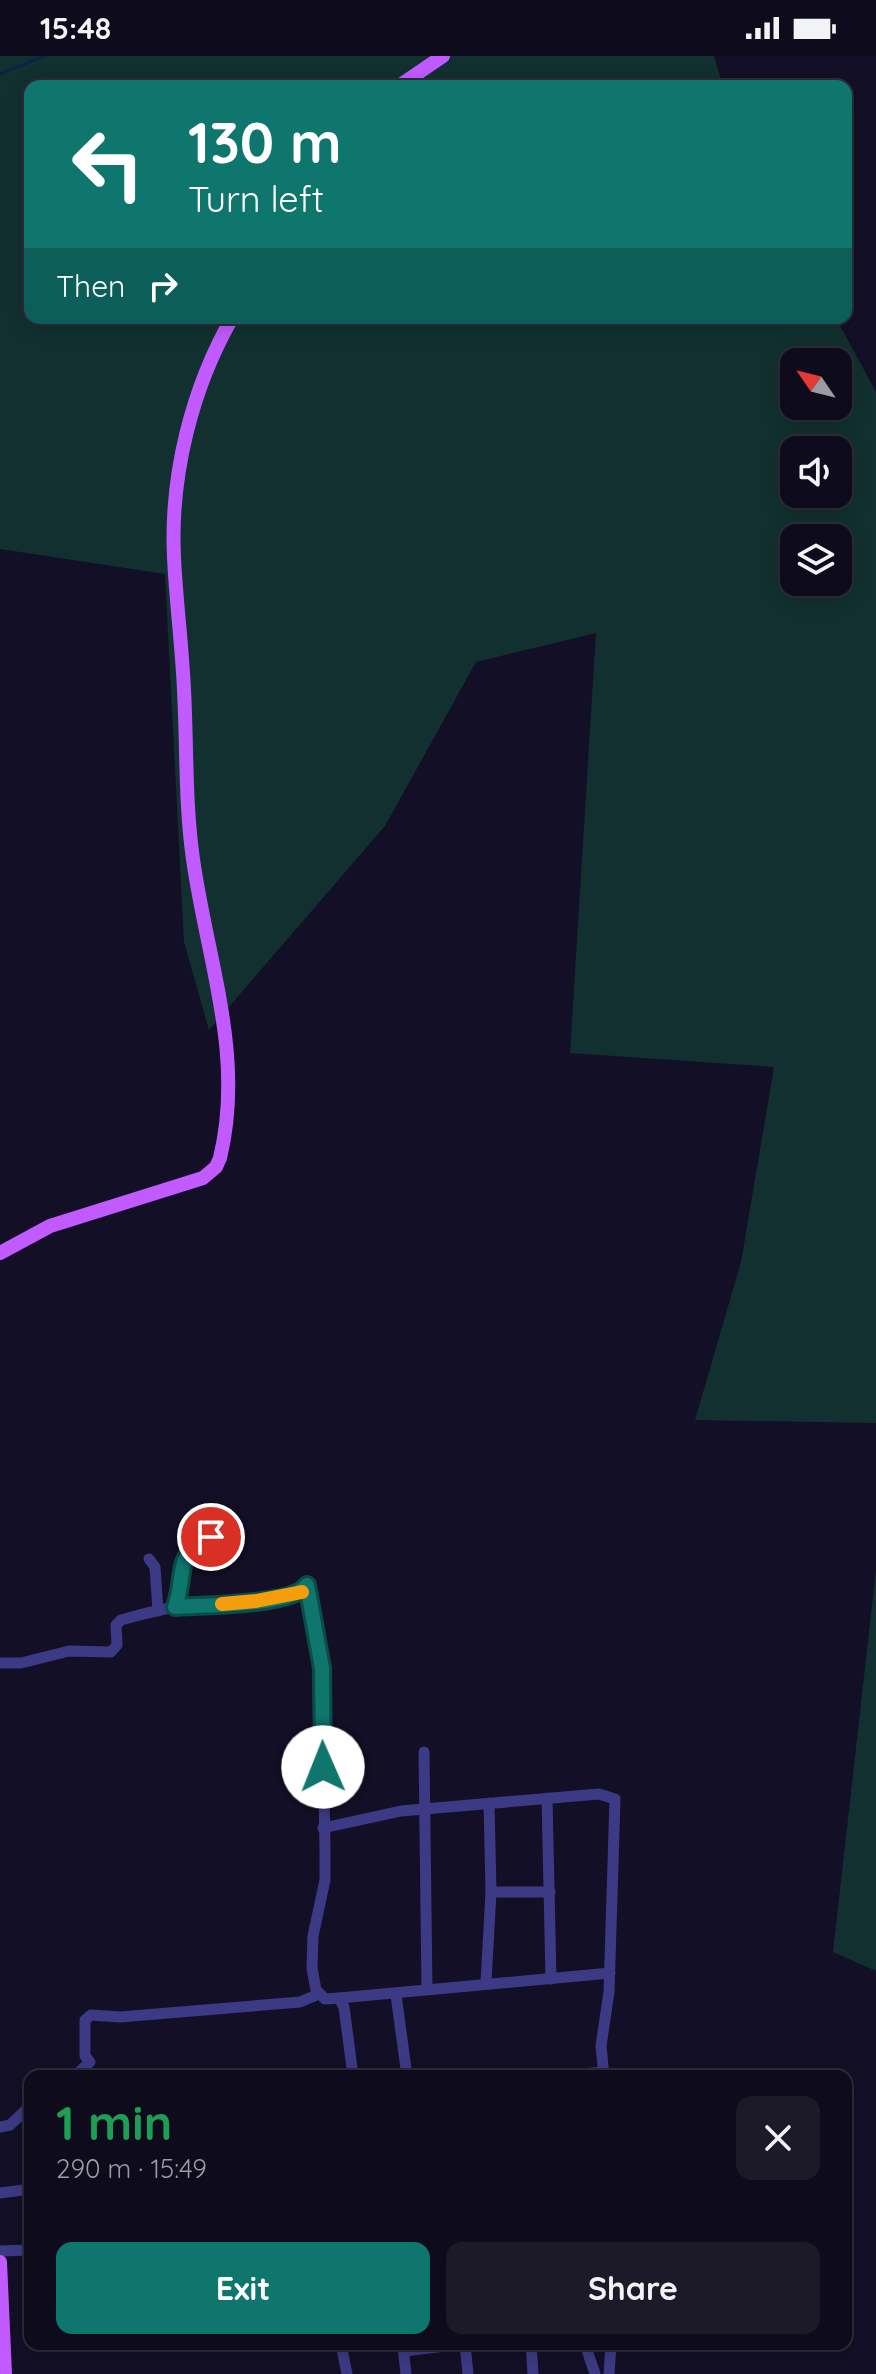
<!DOCTYPE html>
<html lang="en">
<head>
<meta charset="utf-8">
<style>
  :root { --surface:#0e0b1c; --page:#1c1929; --text:#f1f3f6; --muted:#9b9ba3; --line:#2e2b3b; --accent:#0f766e }
  body { margin:0; font-family:Quicksand,sans-serif; background:var(--page); color:var(--text); height:100vh; display:flex; flex-direction:column; font-size:30px; white-space:nowrap }
  * { box-sizing:border-box; margin:0 }
  p { font-size:26px; color:var(--muted) }
  .icon { flex:none; width:44px; height:44px; fill:none; stroke:currentColor; stroke-width:2; stroke-linecap:round; stroke-linejoin:round }
  .map { position:relative; flex:1; overflow:hidden }
  .drawer { position:absolute; left:24px; top:2014px; width:828px; height:280px; display:flex; flex-direction:column; background:var(--surface); border-radius:16px; box-shadow:0 4px 20px #0003,0 0 0 2px var(--line) }
  .drawer>* { flex:none }
  .top-card { position:absolute; left:24px; top:24px; width:828px; height:244px; border-radius:16px; box-shadow:0 4px 20px #0003,0 0 0 2px var(--line); background:#0f766e; color:#fff; overflow:hidden }
  .needle { width:52px; rotate:305deg }
  .fabs { position:absolute; left:780px; top:292px; display:grid; gap:16px }
  .fabs a { display:grid; place-items:center; width:72px; height:72px; border-radius:16px; background:var(--surface); box-shadow:0 4px 20px #0003,0 0 0 2px var(--line); font-size:40px }
  .pin { position:absolute; display:grid; place-items:center; width:68px; height:68px; color:#fff; margin:-34px; border:4px solid #fff; border-radius:50%; box-shadow:0 2px 8px #0007 }
  .me { position:absolute; width:88px; margin:-44px; rotate:359deg; stroke-linejoin:round; filter:drop-shadow(0 0 6px #0008) }
  .turn { display:flex; align-items:center; gap:28px; height:168px; padding:0 32px; font-size:36px }
  .turn .icon { width:104px; height:104px; stroke-width:2.5 }
  .turn b { display:block; font-size:56px; line-height:68px }
  .then { display:flex; align-items:center; height:76px; padding:0 32px; background:#0003; gap:16px; font-size:30px }
  .round { display:grid; place-items:center; flex:none; width:84px; height:84px; border-radius:16px; background:var(--page) }
  .head { display:flex; align-items:center; justify-content:space-between; height:136px; padding:0 32px }
  h1 { font-size:48px; font-weight:800; line-height:60px; color:#1e9e55 }
  .cta { display:flex; gap:16px; margin-top:auto; padding:16px 32px }
  .cta a { flex:1; height:92px; border-radius:16px; background:var(--accent); color:#fff; font-size:32px; font-weight:800; line-height:92px; text-align:center }
  .cta a+a { background:var(--page); color:var(--text) }
  .status { display:flex; justify-content:space-between; align-items:center; height:56px; padding:0 40px; background:var(--surface); direction:ltr }
  .status svg { height:22px; fill:currentColor }
  .map>svg:first-child { display:block }
  .green { fill:#12302f; fill-rule:evenodd }
  .lines { fill:none; stroke-linecap:round; stroke-linejoin:round }
  .stream { stroke:#0c2248; stroke-width:3 }
  .minor { stroke:#3d3a85; stroke-width:11 }
  .major { stroke:#c25bff; stroke-width:14 }
  .route-casing { stroke:#0a4d48; stroke-width:20 }
  .route { stroke:#0f766e; stroke-width:14 }
  .slow { stroke:#f59e0b; stroke-width:14 }
</style>
</head>
<body>
<div class="status"><b>15:48</b><svg viewBox="0 0 49 12"><path d="M0 12V9h3v3zM5 12V6h3v6zM10 12V3h3v9zM15 12V0h3v12zM26 1h20v11H26zM47 4h2v5h-2z"/></svg></div>
<div class="map">
<svg width="876" height="2318" viewBox="0 0 876 2318">
  <rect width="100%" height="100%" fill="#130f26"/>
  <g class="green">
    <path d="M0 0H714L723 30H30V262H836L876 336V1367L695 1364 741 1206 774 1011 570 997 596 577 476 606 385 770 209 974 184 886 165 518 0 493ZM794 306H838V350H794ZM794 394H838V438H794ZM794 482H838V526H794Z"/>
    <polygon points="876,1514 876,1915 833,1896"/>
  </g>
  <g class="lines">
    <polyline class="stream" points="0,18 44,0"/>
    <g class="minor">
      <polyline points="149,1503 155,1511 158,1555"/>
      <polyline points="307,1529 322,1612 325,1794 325,1824 313,1880 312,1912 316,1934 325,1943 339,1942 344,1951 353,2020"/>
      <path d="M175 1551C190 1510 168 1504 215 1479"/>
      <path d="M0 1607H21L69 1595 111 1596 117 1589 116 1569 121 1564C139 1559 157 1554 175 1551 201 1546 294 1550 307 1529"/>
      <polyline points="424,1696 427,1933"/>
      <polyline points="547,1742 551,1923"/>
      <polyline points="323,1772 401,1755 599,1738 615,1743 609,1936 601,1990 604,2020"/>
      <polyline points="491,1836 550,1836"/>
      <polyline points="486,1926 491,1836 489,1747"/>
      <polyline points="396,1939 407,2020"/>
      <polyline points="339,1942 610,1917"/>
      <polyline points="75,2020 90,2006 85,2000 85,1964 91,1959 120,1961 300,1946 319,1938"/>
      <polyline points="562,2020 603,2016"/>
      <polyline points="0,2071 10,2069 30,2050"/>
      <polyline points="0,2137 30,2133"/>
      <polyline points="0,2195 30,2194"/>
      <polyline points="341,2288 347,2318"/>
      <polyline points="465,2288 468,2318"/>
      <polyline points="531,2288 533,2318"/>
      <polyline points="585,2288 595,2318"/>
      <polyline points="403,2291 406,2318"/>
      <polyline points="404,2295 463,2288"/>
      <polyline points="609,2318 611,2288"/>
    </g>
    <g class="major">
      <polyline points="399,30 443,0"/>
      <path d="M0 1197 50 1170 203 1122 216 1111 220 1102C245 999 207 904 193 803 185 748 187 689 184 634 182 589 176 545 174 501 170 419 192 332 232 262"/>
      <polyline points="0,2206 5,2318"/>
    </g>
  </g>
  <g class="lines">
    <defs>
      <path id="route" d="M211 1481C172 1500 187 1517 175 1551 201 1549 293 1550 307 1529L322 1612 323 1711"/>
    </defs>
    <use href="#route" class="route-casing"/>
    <use href="#route" class="route"/>
    <polyline class="slow" points="222,1548 256,1545 302,1536"/>
  </g>
</svg>
<div class="fabs">
<a><svg class="needle" viewBox="-14 -14 28 28"><path d="M0-13l5 13h-10z" fill="#e53935"/><path d="M0 13l5-13h-10z" fill="#9b9ba3"/></svg></a>
<a><svg class="icon" aria-label="sound" viewBox="0 0 24 24"><path d="M4 9h4l5-4v14l-5-4H4zM17 9q2 3 0 6"/></svg></a>
<a><svg class="icon" aria-label="layers" viewBox="0 0 24 24"><path d="M12 4l9 5-9 5-9-5zM3 14l9 5 9-5"/></svg></a>
</div>
<div class="pin" style="left:211px;top:1481px;background:#d93025"><svg class="icon" aria-label="arrive" viewBox="0 0 24 24"><path d="M6 21V4h12l-3 4 3 4H6"/></svg></div>
<svg class="me" style="left:323px;top:1711px" viewBox="-20 -20 40 40"><circle r="19" fill="#fff"/><path d="M0-13L10 11 0 6-10 11z" fill="#0f766e"/></svg>
<div class="top-card">
<div class="turn"><svg class="icon" aria-label="left" viewBox="0 0 24 24"><path d="M17 20v-9H6M10 6l-5 5 5 5"/></svg><div><b>130 m</b>Turn left</div></div>
<div class="then">Then<svg class="icon" aria-label="right" viewBox="0 0 24 24"><path d="M7 20v-9h11M14 6l5 5-5 5"/></svg></div>
</div>
<section class="drawer">
<div class="head"><div><h1>1 min</h1><p>290 m · 15:49</p></div><a class="round"><svg class="icon" aria-label="close" viewBox="0 0 24 24"><path d="M6 6l12 12M18 6L6 18"/></svg></a></div>
<div class="cta"><a>Exit</a><a>Share</a></div>
</section>
</div>
</body>
</html>
